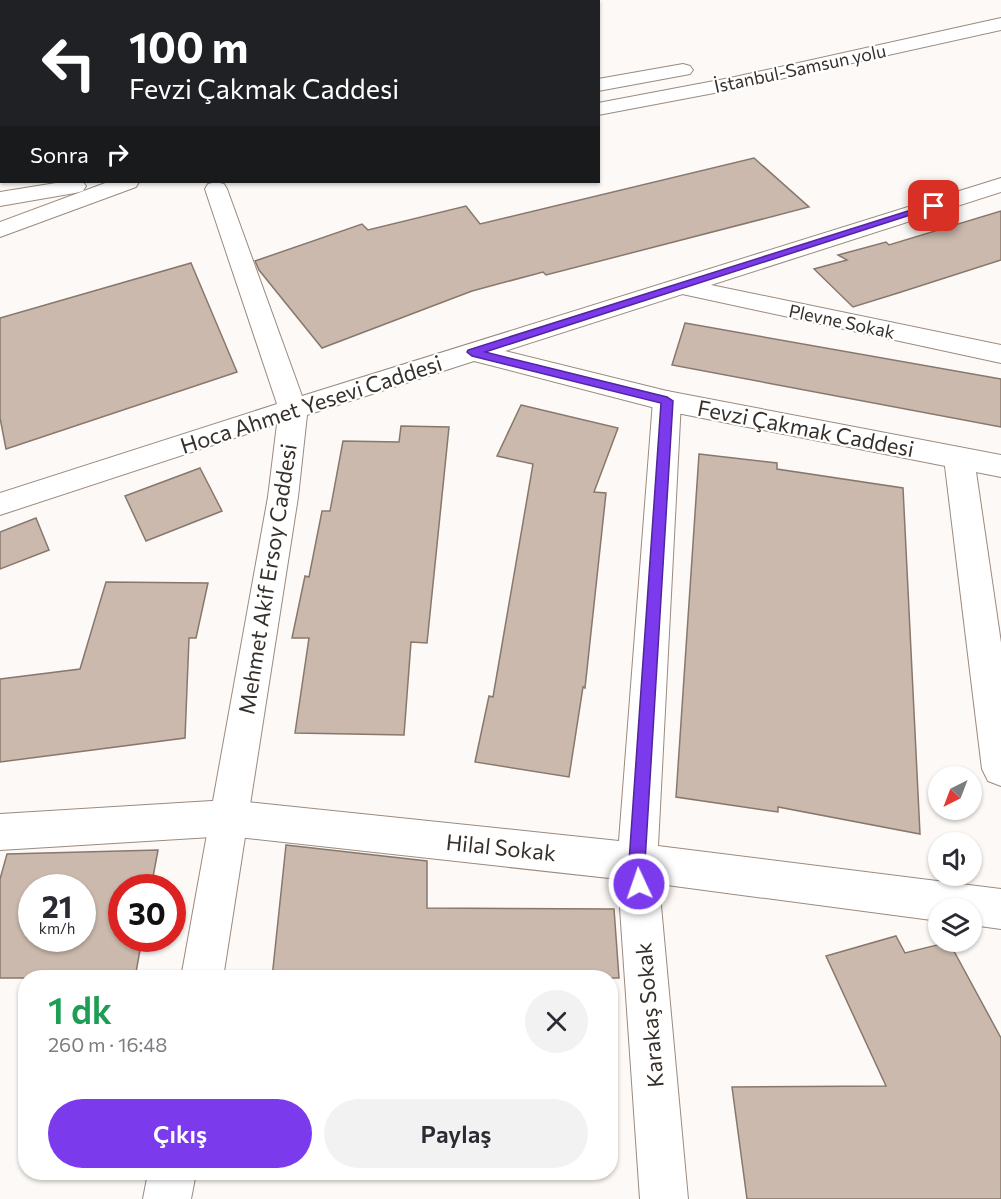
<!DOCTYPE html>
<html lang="tr">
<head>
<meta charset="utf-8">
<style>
  :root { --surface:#fff; --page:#f2f2f3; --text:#2b2b33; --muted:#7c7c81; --accent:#7c3aed }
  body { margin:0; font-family:Commissioner,sans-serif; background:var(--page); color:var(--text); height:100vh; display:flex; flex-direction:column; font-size:22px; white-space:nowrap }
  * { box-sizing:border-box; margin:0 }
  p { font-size:20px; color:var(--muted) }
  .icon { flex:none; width:33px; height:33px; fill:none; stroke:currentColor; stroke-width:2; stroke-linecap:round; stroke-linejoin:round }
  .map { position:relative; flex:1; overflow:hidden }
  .panel { position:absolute; left:18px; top:970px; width:600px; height:210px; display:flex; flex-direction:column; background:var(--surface); border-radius:24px; box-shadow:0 2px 4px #0004 }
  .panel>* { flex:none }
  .hud { position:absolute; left:0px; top:0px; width:600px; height:183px; box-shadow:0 2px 4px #0004; background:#202124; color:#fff; overflow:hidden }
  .needle { width:39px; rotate:222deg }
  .fabs { position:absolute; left:928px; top:766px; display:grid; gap:12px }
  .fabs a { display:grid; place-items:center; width:54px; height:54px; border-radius:50%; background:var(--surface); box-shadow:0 2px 4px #0004; font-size:30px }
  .speed { position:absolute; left:18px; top:874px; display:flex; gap:12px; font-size:30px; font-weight:700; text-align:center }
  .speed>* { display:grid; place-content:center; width:78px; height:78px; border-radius:50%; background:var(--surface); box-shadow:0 2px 4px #0004; line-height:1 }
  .speed small { font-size:15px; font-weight:400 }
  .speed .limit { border:9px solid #d22; background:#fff; color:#111 }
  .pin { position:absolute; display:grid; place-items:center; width:51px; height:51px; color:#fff; margin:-26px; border-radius:12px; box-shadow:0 3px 9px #0006 }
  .me { position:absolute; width:66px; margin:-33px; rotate:357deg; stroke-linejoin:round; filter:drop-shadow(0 0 4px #0008) }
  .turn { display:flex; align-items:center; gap:21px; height:126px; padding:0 30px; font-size:27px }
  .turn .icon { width:78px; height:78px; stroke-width:2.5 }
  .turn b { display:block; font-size:42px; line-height:51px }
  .then { display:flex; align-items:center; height:57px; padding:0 30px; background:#0003; gap:12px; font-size:22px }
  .round { display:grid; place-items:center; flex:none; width:63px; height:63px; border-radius:32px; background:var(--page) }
  .summary { display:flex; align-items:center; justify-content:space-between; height:102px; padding:0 30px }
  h1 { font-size:36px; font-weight:600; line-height:45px; color:#1e9e55 }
  .button { display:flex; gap:12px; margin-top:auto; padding:12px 30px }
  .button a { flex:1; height:69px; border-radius:36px; background:var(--accent); color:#fff; font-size:24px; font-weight:600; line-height:69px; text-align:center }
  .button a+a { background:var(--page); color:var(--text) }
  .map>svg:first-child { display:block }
  .building { fill:#cab9ac; stroke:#88786c; stroke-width:1.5; fill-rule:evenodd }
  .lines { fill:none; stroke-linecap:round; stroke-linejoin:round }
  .street-casing { stroke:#9b8a7e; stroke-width:2 }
  .secondary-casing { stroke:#9b8a7e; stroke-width:2 }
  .highway-casing { stroke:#9b8a7e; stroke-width:2 }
  .street { fill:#fff; fill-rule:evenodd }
  .secondary { fill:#fff; fill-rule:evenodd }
  .highway { fill:#fff; fill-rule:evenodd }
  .route { fill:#7c3aed; stroke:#51269a; stroke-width:1.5 }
  .labels { text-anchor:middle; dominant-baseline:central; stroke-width:4.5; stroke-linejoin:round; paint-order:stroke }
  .far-street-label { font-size:18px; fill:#362f2a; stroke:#fff }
  .street-label { font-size:22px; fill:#362f2a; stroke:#fff }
</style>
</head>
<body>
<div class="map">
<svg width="1001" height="1199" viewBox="0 0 1001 1199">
  <rect width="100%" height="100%" fill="#fcf9f6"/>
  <g class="building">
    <polygon points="754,158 809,207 546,275 543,272 472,291 322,348 259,270 255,261 362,224 368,230 466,206 480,224"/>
    <polygon points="1001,211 1001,260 898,293 853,307 814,269 847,260 838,255 886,242 889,245"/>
    <polygon points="191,263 237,372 6,449 0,418 0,318"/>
    <polygon points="685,323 1001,379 1001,427 672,365"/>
    <polygon points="521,405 618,428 594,492 606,493 585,688 583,687 569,777 475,762 489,696 493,697 533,464 497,456"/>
    <polygon points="401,426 449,427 427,643 411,642 404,735 295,733 309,638 292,638 305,576 309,577 322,511 330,511 343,441 399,442"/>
    <polygon points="699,454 777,463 777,469 903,488 920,834 778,807 778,812 676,797"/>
    <polygon points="200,468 222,511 146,541 125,496"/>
    <polygon points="36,518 49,550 0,569 0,532"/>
    <polygon points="106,582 208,583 196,638 189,638 185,738 0,762 0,679 80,669"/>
    <polygon points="286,845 427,861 427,908 614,909 619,978 272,978"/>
    <path d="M158 850 151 888H122V939H142L135 978H0V879L7 854ZM32 888H82V939H32Z"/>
    <polygon points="896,936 905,953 949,942 1001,1038 1001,1199 747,1199 732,1087 886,1086 826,956"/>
  </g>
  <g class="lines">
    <defs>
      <g id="street">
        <polygon points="0,0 9,2 2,2 2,10"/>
        <polygon points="682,279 1001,345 1001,363 673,292 669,287 673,282"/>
        <polygon points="667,391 677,394 681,401 658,846 1001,889 1001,929 972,925 972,909 939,909 939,921 659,884 688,1199 640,1199 618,879 228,836 0,850 0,814 228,800 619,841 653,401 657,394"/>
        <polygon points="959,447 969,451 974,458 1001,643 1001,786 988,781 982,769 944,458 949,451"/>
      </g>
      <g id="secondary">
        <polygon points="1001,178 1001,192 505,351 667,391 1001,455 1001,477 667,411 474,361 307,415 298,497 223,978 181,978 268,497 277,424 0,515 0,493 277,404 205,189 208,184 216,182 224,184 227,189 302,396"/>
        <polygon points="148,1173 196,1173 191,1199 143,1199"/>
      </g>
      <g id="highway">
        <polygon points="1001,18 1001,30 730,90 598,115 598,103 730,78"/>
        <polygon points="683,64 690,66 693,70 690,74 598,91 598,79"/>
        <rect x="0" y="135" width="2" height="12"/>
        <rect x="0" y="160" width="2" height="14"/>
        <polygon points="62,182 83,182 86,186 83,191 75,193 0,206 0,192"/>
        <polygon points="108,182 139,182 136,187 0,237 0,222"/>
      </g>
    </defs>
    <use href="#street" class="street-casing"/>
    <use href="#secondary" class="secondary-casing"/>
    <use href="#highway" class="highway-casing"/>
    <use href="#street" class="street"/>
    <use href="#secondary" class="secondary"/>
    <use href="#highway" class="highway"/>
  </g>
  <polygon class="route" points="930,204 938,206 485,352 667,397 673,401 645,862 647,884 645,890 639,892 633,890 629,862 661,403 472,356 467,352 468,350"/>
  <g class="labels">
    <g class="far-street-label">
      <text transform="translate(800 68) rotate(-12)">İstanbul-Samsun yolu</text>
      <text transform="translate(842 321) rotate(12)">Plevne Sokak</text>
    </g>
    <g class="street-label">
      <text transform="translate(311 404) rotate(-18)">Hoca Ahmet Yesevi Caddesi</text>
      <text transform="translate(806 428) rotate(11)">Fevzi Çakmak Caddesi</text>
      <text transform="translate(267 579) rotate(-81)">Mehmet Akif Ersoy Caddesi</text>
      <text transform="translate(501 847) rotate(6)">Hilal Sokak</text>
      <text transform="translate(649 1015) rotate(-95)">Karakaş Sokak</text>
    </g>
  </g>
</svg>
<div class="fabs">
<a><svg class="needle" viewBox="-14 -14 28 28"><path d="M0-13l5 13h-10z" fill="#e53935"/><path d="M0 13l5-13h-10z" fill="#7c7c81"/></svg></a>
<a><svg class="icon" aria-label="sound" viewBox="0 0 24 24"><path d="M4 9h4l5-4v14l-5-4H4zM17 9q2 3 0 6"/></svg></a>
<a><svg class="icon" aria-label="layers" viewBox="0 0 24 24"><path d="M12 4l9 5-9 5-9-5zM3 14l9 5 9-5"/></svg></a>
</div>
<div class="speed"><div>21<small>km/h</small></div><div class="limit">30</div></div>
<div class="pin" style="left:934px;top:206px;background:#d93025"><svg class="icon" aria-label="arrive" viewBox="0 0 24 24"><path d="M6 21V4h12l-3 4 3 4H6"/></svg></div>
<svg class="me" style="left:639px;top:884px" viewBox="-20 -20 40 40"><circle r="17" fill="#7c3aed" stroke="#fff" stroke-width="3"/><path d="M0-11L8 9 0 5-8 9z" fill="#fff"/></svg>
<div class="hud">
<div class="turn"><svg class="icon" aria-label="left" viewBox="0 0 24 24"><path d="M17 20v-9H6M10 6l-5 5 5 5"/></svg><div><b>100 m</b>Fevzi Çakmak Caddesi</div></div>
<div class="then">Sonra<svg class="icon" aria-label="right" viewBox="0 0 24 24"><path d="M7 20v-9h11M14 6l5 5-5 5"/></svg></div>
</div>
<section class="panel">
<div class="summary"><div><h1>1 dk</h1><p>260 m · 16:48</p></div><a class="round"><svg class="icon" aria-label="close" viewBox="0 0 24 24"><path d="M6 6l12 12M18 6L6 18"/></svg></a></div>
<div class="button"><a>Çıkış</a><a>Paylaş</a></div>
</section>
</div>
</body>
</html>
